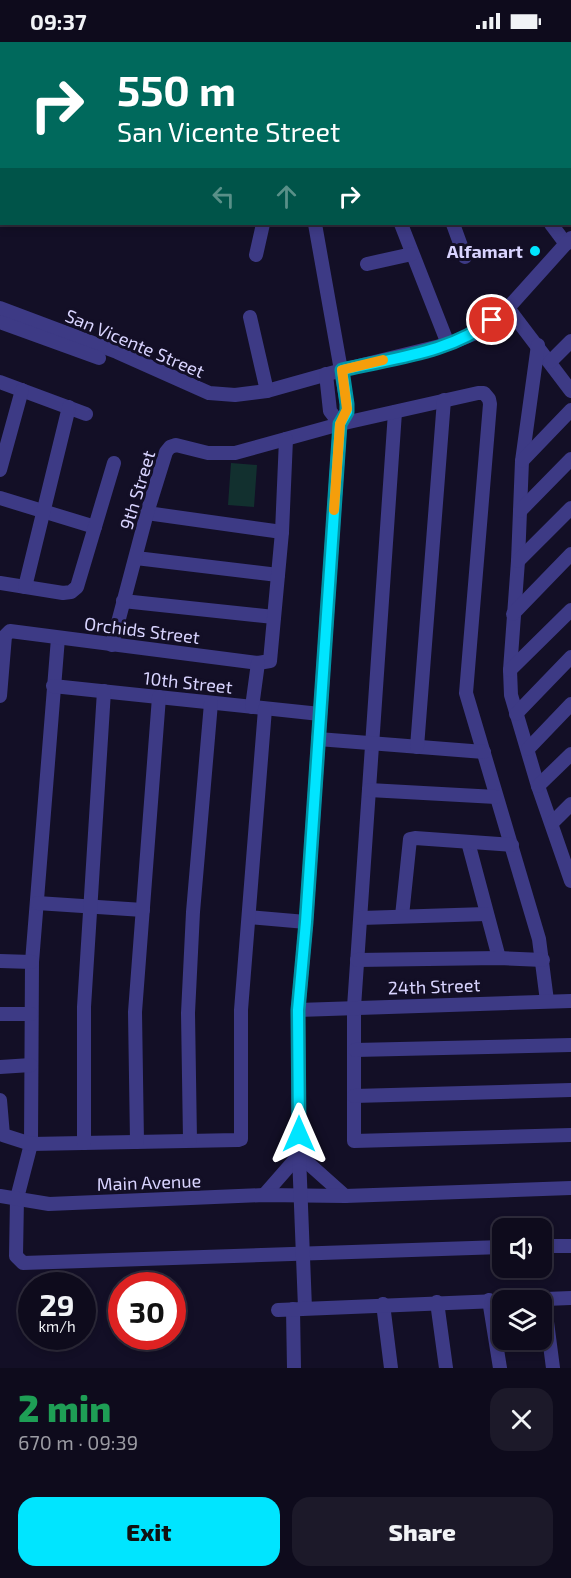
<!DOCTYPE html>
<html lang="en">
<head>
<meta charset="utf-8">
<style>
  :root { --surface:#0e0b1c; --page:#1c1929; --text:#f1f3f6; --muted:#9b9ba3; --line:#2e2b3b; --accent:#00e5ff }
  body { margin:0; font-family:"Exo 2",sans-serif; background:var(--page); color:var(--text); height:100vh; display:flex; flex-direction:column; font-size:22px; white-space:nowrap }
  * { box-sizing:border-box; margin:0 }
  p { font-size:20px; color:var(--muted) }
  .icon { flex:none; width:33px; height:33px; fill:none; stroke:currentColor; stroke-width:2; stroke-linecap:round; stroke-linejoin:round }
  .map { position:relative; height:1326px; overflow:hidden }
  .details { display:flex; flex-direction:column; background:var(--surface); flex:1 }
  .details>* { flex:none }
  .hud { position:absolute; left:0px; top:0px; width:572px; height:183px; box-shadow:0 3px 9px #0003,0 0 0 2px var(--line); background:#00695c; color:#fff; overflow:hidden }
  .fabs { position:absolute; left:492px; top:1176px; display:grid; gap:12px }
  .fabs a { display:grid; place-items:center; width:60px; height:60px; border-radius:12px; background:var(--surface); box-shadow:0 3px 9px #0003,0 0 0 2px var(--line); font-size:30px }
  .speed { position:absolute; left:18px; top:1230px; display:flex; gap:12px; font-size:30px; font-weight:700; text-align:center }
  .speed>* { display:grid; place-content:center; width:78px; height:78px; border-radius:50%; background:var(--surface); box-shadow:0 3px 9px #0003,0 0 0 2px var(--line); line-height:1 }
  .speed small { font-size:15px; font-weight:400 }
  .speed .limit { border:9px solid #d22; background:#fff; color:#111 }
  .pin { position:absolute; display:grid; place-items:center; width:51px; height:51px; color:#fff; margin:-26px; border:3px solid #fff; border-radius:50%; box-shadow:0 2px 6px #0007 }
  .me { position:absolute; width:66px; margin:-33px; rotate:0deg; stroke-linejoin:round; filter:drop-shadow(0 0 4px #0008) }
  .turn { display:flex; align-items:center; gap:21px; height:126px; padding:0 18px; font-size:27px }
  .turn .icon { width:78px; height:78px; stroke-width:2.5 }
  .turn b { display:block; font-size:42px; line-height:51px }
  .lanes { display:flex; align-items:center; height:57px; padding:0 18px; background:#0003; justify-content:center; gap:30px; direction:ltr }
  .lanes .off { opacity:.35 }
  .round { display:grid; place-items:center; flex:none; width:63px; height:63px; border-radius:18px; background:var(--page) }
  .overview { display:flex; align-items:center; justify-content:space-between; height:102px; padding:0 18px }
  h1 { font-size:36px; font-weight:800; line-height:45px; color:#1e9e55 }
  .action { display:flex; gap:12px; margin-top:auto; padding:12px 18px }
  .action a { flex:1; height:69px; border-radius:18px; background:var(--accent); color:#111; font-size:24px; font-weight:800; line-height:69px; text-align:center }
  .action a+a { background:var(--page); color:var(--text) }
  .status { display:flex; justify-content:space-between; align-items:center; height:42px; padding:0 30px; background:var(--surface); direction:ltr }
  .status svg { height:16px; fill:currentColor }
  .map>svg:first-child { display:block }
  .green { fill:#12302f }
  .lines { fill:none; stroke-linecap:round; stroke-linejoin:round }
  .minor { stroke:#3d3a85; stroke-width:14 }
  .route-casing { stroke:#0095a6; stroke-width:15 }
  .route { stroke:#00e5ff; stroke-width:10 }
  .slow { stroke:#f59e0b; stroke-width:10 }
  .poi-dot { fill:#00e5ff; stroke:#130f26; stroke-width:2 }
  .labels { text-anchor:middle; dominant-baseline:central; stroke-width:6; stroke-linejoin:round; paint-order:stroke }
  .poi-label { font-size:18px; font-weight:bold; fill:#d9d4ff; stroke:#130f26; text-anchor:end }
  .street-label { font-size:18px; fill:#d9d4ff; stroke:#130f26 }
</style>
</head>
<body>
<div class="status"><b>09:37</b><svg viewBox="0 0 49 12"><path d="M0 12V9h3v3zM5 12V6h3v6zM10 12V3h3v9zM15 12V0h3v12zM26 1h20v11H26zM47 4h2v5h-2z"/></svg></div>
<div class="map">
<svg width="571" height="1326" viewBox="0 0 571 1326">
  <rect width="100%" height="100%" fill="#130f26"/>
  <polygon class="green" points="231,421 257,423 254,465 228,463"/>
  <g class="lines">
    <g class="minor">
      <polyline points="466,0 467,2"/>
      <polyline points="538,0 538,2"/>
      <polyline points="174,2 174,0"/>
      <polyline points="243,2 244,0"/>
      <polyline points="570,2 571,1"/>
      <polyline points="570,68 571,70"/>
      <polyline points="570,108 571,107"/>
      <polyline points="401,182 448,302"/>
      <polyline points="453,182 465,215"/>
      <polyline points="551,182 566,202"/>
      <polyline points="256,213 263,182"/>
      <polyline points="367,222 412,212"/>
      <polyline points="0,266 117,310 209,351 235,353 267,349 342,328 448,302 476,291 508,266 571,196"/>
      <polyline points="508,266 571,349"/>
      <polyline points="250,275 267,349"/>
      <polyline points="0,280 99,316"/>
      <polyline points="538,303 522,419 518,519 510,628 511,653 538,744 571,839"/>
      <polyline points="550,320 571,299"/>
      <polyline points="326,332 330,369 340,382"/>
      <polyline points="0,340 86,372"/>
      <polyline points="395,370 354,965 354,1099 571,1093"/>
      <polyline points="522,419 571,368"/>
      <polyline points="0,428 22,348"/>
      <polyline points="0,456 95,485"/>
      <polyline points="520,469 571,417"/>
      <polyline points="147,471 282,490"/>
      <polyline points="136,516 278,533"/>
      <polyline points="518,519 571,466"/>
      <polyline points="0,541 63,551 71,550 77,545 114,421"/>
      <polyline points="25,545 69,365"/>
      <polyline points="123,559 274,575"/>
      <polyline points="513,572 571,512"/>
      <polyline points="58,596 32,920 31,1102 17,1156 16,1214 23,1221 502,1205"/>
      <polyline points="112,603 147,471 166,410 170,405 176,403 208,411 235,411 340,382 478,351 484,351 489,357 490,362 466,651 539,897 547,959"/>
      <polyline points="510,628 571,568"/>
      <polyline points="53,644 320,672"/>
      <polyline points="0,654 5,594 10,589 258,621 270,619 282,490 286,397"/>
      <polyline points="252,665 258,621"/>
      <polyline points="516,672 571,615"/>
      <polyline points="318,697 484,710"/>
      <polyline points="417,705 444,358"/>
      <polyline points="528,707 571,662"/>
      <polyline points="538,744 571,712"/>
      <polyline points="369,748 496,755"/>
      <polyline points="552,781 571,762"/>
      <polyline points="468,800 499,916"/>
      <polyline points="37,861 143,868"/>
      <polyline points="402,874 410,797 415,796 512,803"/>
      <polyline points="249,875 306,880"/>
      <polyline points="361,876 486,872"/>
      <polyline points="357,918 499,916 543,918"/>
      <polyline points="0,919 32,920"/>
      <polyline points="298,968 571,959"/>
      <polyline points="0,972 31,972"/>
      <polyline points="355,1008 571,1003"/>
      <polyline points="0,1025 31,1023"/>
      <polyline points="354,1054 571,1048"/>
      <polyline points="0,1058 3,1093 31,1102 238,1098 241,1097 241,968 265,667"/>
      <polyline points="190,1098 188,971 193,870 211,661"/>
      <polyline points="137,1100 135,970 159,655"/>
      <polyline points="84,1101 84,965 104,649"/>
      <polyline points="264,1153 299,1113 345,1154"/>
      <polyline points="0,1154 49,1162 264,1153 345,1154 571,1146"/>
      <polyline points="542,1204 571,1204"/>
      <polyline points="544,1257 553,1326"/>
      <polyline points="489,1258 500,1326"/>
      <polyline points="437,1260 446,1326"/>
      <polyline points="383,1262 391,1326"/>
      <polyline points="305,1266 299,1113 298,968 306,880 340,382 347,371 347,362 315,182"/>
      <polyline points="293,1267 294,1326"/>
      <polyline points="278,1268 571,1256"/>
    </g>
  </g>
  <g class="lines">
    <defs>
      <path id="route" d="M299 1092 298 968 306 880 340 382 347 370V362L342 328C392 316 451 311 492 278"/>
    </defs>
    <use href="#route" class="route-casing"/>
    <use href="#route" class="route"/>
    <polyline class="slow" points="334,468 340,382 347,367 342,328 383,318"/>
  </g>
  <circle class="poi-dot" cx="535" cy="209" r="6"/>
  <g class="labels">
    <g class="poi-label">
      <text x="523" y="209">Alfamart</text>
    </g>
    <g class="street-label">
      <text transform="translate(135 301) rotate(23)">San Vicente Street</text>
      <text transform="translate(137 448) rotate(-73)">9th Street</text>
      <text transform="translate(142 588) rotate(7)">Orchids Street</text>
      <text transform="translate(188 640) rotate(6)">10th Street</text>
      <text transform="translate(434 944) rotate(-2)">24th Street</text>
      <text transform="translate(149 1140) rotate(-2)">Main Avenue</text>
    </g>
  </g>
</svg>
<div class="fabs">
<a><svg class="icon" aria-label="sound" viewBox="0 0 24 24"><path d="M4 9h4l5-4v14l-5-4H4zM17 9q2 3 0 6"/></svg></a>
<a><svg class="icon" aria-label="layers" viewBox="0 0 24 24"><path d="M12 4l9 5-9 5-9-5zM3 14l9 5 9-5"/></svg></a>
</div>
<div class="speed"><div>29<small>km/h</small></div><div class="limit">30</div></div>
<div class="pin" style="left:492px;top:278px;background:#d93025"><svg class="icon" aria-label="arrive" viewBox="0 0 24 24"><path d="M6 21V4h12l-3 4 3 4H6"/></svg></div>
<svg class="me" style="left:299px;top:1092px" viewBox="-20 -20 40 40"><path d="M0-17L14 15 0 8-14 15z" fill="#00e5ff" stroke="#fff" stroke-width="4"/></svg>
<div class="hud">
<div class="turn"><svg class="icon" aria-label="right" viewBox="0 0 24 24"><path d="M7 20v-9h11M14 6l5 5-5 5"/></svg><div><b>550 m</b>San Vicente Street</div></div>
<div class="lanes"><svg class="icon off" aria-label="left" viewBox="0 0 24 24"><path d="M17 20v-9H6M10 6l-5 5 5 5"/></svg><svg class="icon off" aria-label="ahead" viewBox="0 0 24 24"><path d="M12 20V5M6 11l6-6 6 6"/></svg><svg class="icon" aria-label="right" viewBox="0 0 24 24"><path d="M7 20v-9h11M14 6l5 5-5 5"/></svg></div>
</div>
</div>
<section class="details">
<div class="overview"><div><h1>2 min</h1><p>670 m · 09:39</p></div><a class="round"><svg class="icon" aria-label="close" viewBox="0 0 24 24"><path d="M6 6l12 12M18 6L6 18"/></svg></a></div>
<div class="action"><a>Exit</a><a>Share</a></div>
</section>
</body>
</html>
